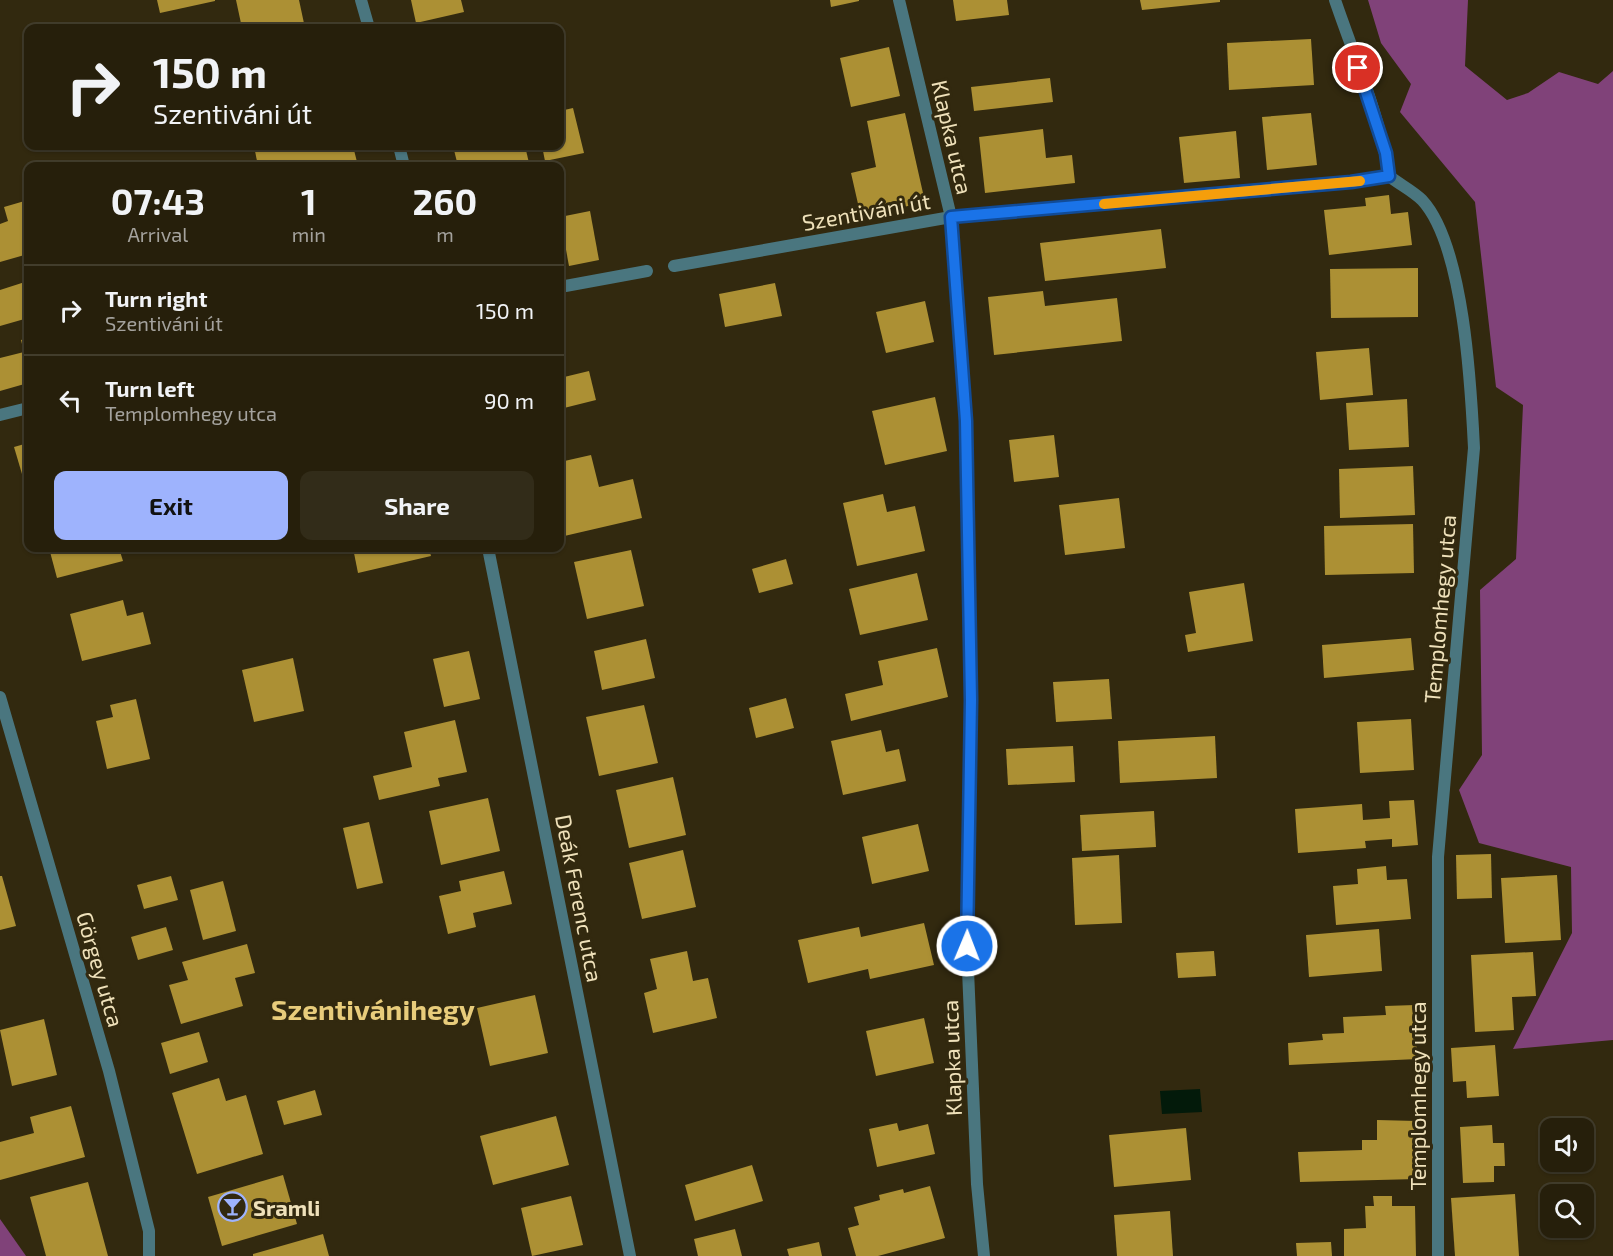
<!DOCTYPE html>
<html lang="en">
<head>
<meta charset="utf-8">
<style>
  :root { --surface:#261f0b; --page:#322c19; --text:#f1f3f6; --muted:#a4a29d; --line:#423d2c; --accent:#9eb3fd }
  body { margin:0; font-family:"Exo 2",sans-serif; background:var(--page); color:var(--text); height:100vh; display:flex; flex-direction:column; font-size:22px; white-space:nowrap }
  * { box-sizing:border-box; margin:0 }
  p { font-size:20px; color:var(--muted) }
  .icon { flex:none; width:33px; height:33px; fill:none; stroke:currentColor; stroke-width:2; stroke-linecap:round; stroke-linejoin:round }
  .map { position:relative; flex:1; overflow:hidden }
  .side { position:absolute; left:24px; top:162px; width:540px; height:390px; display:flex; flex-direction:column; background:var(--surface); border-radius:12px; box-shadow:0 2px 4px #0004,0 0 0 2px var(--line) }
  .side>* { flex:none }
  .guide { position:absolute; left:24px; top:24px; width:540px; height:126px; border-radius:12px; box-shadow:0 2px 4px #0004,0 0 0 2px var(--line); background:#261f0b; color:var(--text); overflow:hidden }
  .fabs { position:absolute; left:1540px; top:1118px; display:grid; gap:12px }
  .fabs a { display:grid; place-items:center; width:54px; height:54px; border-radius:12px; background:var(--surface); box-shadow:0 2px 4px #0004,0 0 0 2px var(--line); font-size:30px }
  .pin { position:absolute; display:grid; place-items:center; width:51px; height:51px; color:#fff; margin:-26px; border:3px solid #fff; border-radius:50%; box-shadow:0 2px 6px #0007 }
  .me { position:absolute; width:66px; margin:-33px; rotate:1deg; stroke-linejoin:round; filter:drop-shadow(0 0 4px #0008) }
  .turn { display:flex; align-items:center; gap:21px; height:126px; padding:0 30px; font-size:27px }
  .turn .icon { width:78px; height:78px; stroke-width:2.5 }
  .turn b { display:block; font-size:42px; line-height:51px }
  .eta { display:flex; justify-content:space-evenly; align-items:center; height:102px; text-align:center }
  .eta b { font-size:36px; font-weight:700; line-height:42px }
  .action { display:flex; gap:12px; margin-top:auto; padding:12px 30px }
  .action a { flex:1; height:69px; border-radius:12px; background:var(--accent); color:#111; font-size:24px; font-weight:700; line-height:69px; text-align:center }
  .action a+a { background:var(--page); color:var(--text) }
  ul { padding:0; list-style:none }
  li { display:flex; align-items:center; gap:18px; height:90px; padding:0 30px; border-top:2px solid var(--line) }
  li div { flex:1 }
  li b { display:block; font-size:22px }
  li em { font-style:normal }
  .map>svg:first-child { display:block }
  .forest { fill:#804279 }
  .water { fill:#031a0a }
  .building { fill:#ac9034 }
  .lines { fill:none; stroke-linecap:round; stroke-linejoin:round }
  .minor { stroke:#4a767f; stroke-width:12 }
  .route-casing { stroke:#114b97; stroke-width:15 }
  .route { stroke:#1a73e8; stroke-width:10 }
  .slow { stroke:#f59e0b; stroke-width:10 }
  .labels { text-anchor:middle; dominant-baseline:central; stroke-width:6; stroke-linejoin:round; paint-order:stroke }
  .street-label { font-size:22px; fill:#efe1ba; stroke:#32290f }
  .poi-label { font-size:22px; font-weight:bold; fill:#efe1ba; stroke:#32290f; text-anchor:start }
  .district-label { font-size:28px; font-weight:bold; fill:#e8cc7b; stroke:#32290f }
</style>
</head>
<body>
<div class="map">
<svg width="1613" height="1256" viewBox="0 0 1613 1256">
  <rect width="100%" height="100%" fill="#32290f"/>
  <g class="forest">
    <polygon points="1368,0 1468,0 1465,66 1507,100 1528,93 1559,72 1598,84 1613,71 1613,1040 1513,1049 1572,933 1571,867 1479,843 1459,790 1482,755 1480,590 1516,559 1523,405 1496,387 1475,202 1400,112 1411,84 1381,43"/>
    <polygon points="0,1219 26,1256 0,1256"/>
  </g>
  <polygon class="water" points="1200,1089 1202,1112 1162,1114 1160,1091"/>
  <g class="building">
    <polygon points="157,0 215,0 215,1 160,13"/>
    <polygon points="236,0 299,0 305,28 242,28"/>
    <polygon points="411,0 461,0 464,12 416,23"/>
    <polygon points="830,0 859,0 859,1 831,7"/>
    <polygon points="953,0 1007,0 1009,15 956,21"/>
    <polygon points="1140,0 1220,0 1220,2 1142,10"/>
    <polygon points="1311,39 1314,85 1229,90 1227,43"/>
    <polygon points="889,47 900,96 851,107 840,58"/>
    <polygon points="1050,78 1053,102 974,111 971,87"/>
    <polygon points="573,108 584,153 545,161 542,146 560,146 560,111"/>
    <polygon points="905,113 925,202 861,217 851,173 876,167 867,121"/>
    <polygon points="1311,113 1317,165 1267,170 1262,117"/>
    <polygon points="1043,129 1046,158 1072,155 1075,183 985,193 979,137"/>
    <polygon points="1236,131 1240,178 1184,183 1179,137"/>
    <polygon points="254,146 353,146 358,166 258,166"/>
    <polygon points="453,146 525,146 529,163 512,166 458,166"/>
    <polygon points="1389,195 1391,214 1408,212 1412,245 1329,255 1324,210 1366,206 1365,198"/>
    <polygon points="28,200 28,254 0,262 0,224 8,221 4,207"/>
    <polygon points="590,211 599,260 569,266 560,217"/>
    <polygon points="1161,229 1166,268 1045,281 1040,243"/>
    <polygon points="1418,268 1418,317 1331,318 1330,269"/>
    <polygon points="28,281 28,318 0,326 0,290"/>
    <polygon points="775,283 782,316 725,327 719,294"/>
    <polygon points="1043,291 1045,306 1117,298 1122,341 994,355 988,297"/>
    <polygon points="925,301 934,342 886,353 876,312"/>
    <polygon points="28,338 28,383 0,391 0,358 24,352 21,340"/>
    <polygon points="1369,348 1373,395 1320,400 1316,352"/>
    <polygon points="589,371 596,400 560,409 560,378"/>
    <polygon points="935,397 947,451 885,465 872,411"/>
    <polygon points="1407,399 1409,447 1349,450 1346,403"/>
    <polygon points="1054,435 1059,477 1014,482 1009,440"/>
    <polygon points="28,443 28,472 22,474 14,447"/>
    <polygon points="591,455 599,487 633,479 642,518 560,537 560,462"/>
    <polygon points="1413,466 1415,515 1340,518 1339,469"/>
    <polygon points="883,494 887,512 915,506 925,551 857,566 843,503"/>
    <polygon points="1119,498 1125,548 1065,555 1059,505"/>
    <polygon points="1413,524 1414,573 1325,575 1324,526"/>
    <polygon points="49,548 119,548 123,561 57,578"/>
    <polygon points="353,548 429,548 431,556 358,573"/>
    <polygon points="631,550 644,606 587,619 574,562"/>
    <polygon points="786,559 793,584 759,593 752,569"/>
    <polygon points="917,573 928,620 860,635 849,589"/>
    <polygon points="1244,583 1253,641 1188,652 1185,635 1196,633 1189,592"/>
    <polygon points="123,600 127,616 143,612 151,644 82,661 70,614"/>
    <polygon points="1411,638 1414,670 1324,678 1322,645"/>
    <polygon points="646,639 655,678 602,690 594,651"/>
    <polygon points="937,648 948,697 851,721 845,694 883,685 878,661"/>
    <polygon points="469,651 480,699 444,707 433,659"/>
    <polygon points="293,658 304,711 254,722 242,670"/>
    <polygon points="1109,679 1112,719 1056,722 1053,682"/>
    <polygon points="786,698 794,728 756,738 749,708"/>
    <polygon points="136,699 150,759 107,769 96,721 113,717 110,705"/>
    <polygon points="644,705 658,763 599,776 586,717"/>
    <polygon points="1411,719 1414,770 1360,773 1357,722"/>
    <polygon points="455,720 467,772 438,778 440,786 379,800 373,776 412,767 404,732"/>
    <polygon points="881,730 886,752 899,749 906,781 843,795 831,741"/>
    <polygon points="1215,736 1217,778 1120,783 1118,741"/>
    <polygon points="1073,746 1075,782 1008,785 1006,749"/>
    <polygon points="673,777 686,835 629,848 616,790"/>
    <polygon points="488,798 500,851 441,865 429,811"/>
    <polygon points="1414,800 1418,845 1392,847 1392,839 1365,841 1366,848 1298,853 1295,809 1362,804 1363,820 1390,818 1389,801"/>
    <polygon points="1154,811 1156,847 1082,851 1080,815"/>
    <polygon points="369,822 383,883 357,889 343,828"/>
    <polygon points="918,824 929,871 872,884 862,837"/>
    <polygon points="683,850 696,907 642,919 629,863"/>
    <polygon points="1491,854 1492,898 1457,899 1456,855"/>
    <polygon points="1119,855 1122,923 1075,925 1072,858"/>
    <polygon points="1386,866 1387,880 1407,879 1411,919 1336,925 1333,886 1358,884 1357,869"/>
    <polygon points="504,871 512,904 473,913 476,927 448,934 439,896 461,891 459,881"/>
    <polygon points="1557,875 1561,940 1505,943 1501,878"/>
    <polygon points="0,876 2,876 16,926 0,930"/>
    <polygon points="171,876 178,900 144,909 137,885"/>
    <polygon points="223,881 236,931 203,940 190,890"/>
    <polygon points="924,923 934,965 870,979 868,969 808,983 798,940 859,927 861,937"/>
    <polygon points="166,927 173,950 138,960 131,937"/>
    <polygon points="1379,929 1382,971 1309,977 1306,935"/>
    <polygon points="247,944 255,973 235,978 243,1006 181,1024 169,985 188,980 182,962"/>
    <polygon points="687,951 693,981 708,978 717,1018 653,1033 644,993 657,989 650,959"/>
    <polygon points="1214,951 1216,976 1178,978 1176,953"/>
    <polygon points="1533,952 1536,996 1512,997 1514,1030 1475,1032 1471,955"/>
    <polygon points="535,995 548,1053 490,1066 477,1008"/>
    <polygon points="1415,1005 1417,1059 1289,1065 1288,1043 1323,1040 1322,1034 1344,1033 1343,1017 1386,1015 1385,1006"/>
    <polygon points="924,1018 934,1063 876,1076 866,1031"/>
    <polygon points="44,1019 57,1075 12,1086 0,1030"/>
    <polygon points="199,1032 208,1062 170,1074 161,1043"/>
    <polygon points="1495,1045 1499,1096 1467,1098 1466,1081 1453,1082 1451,1048"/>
    <polygon points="219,1078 226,1101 246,1095 263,1154 197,1174 172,1093"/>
    <polygon points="315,1090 322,1115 284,1125 277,1101"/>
    <polygon points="71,1106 85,1157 0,1180 0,1142 34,1133 30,1117"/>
    <polygon points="556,1116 569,1165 493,1185 480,1136"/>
    <polygon points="1377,1120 1417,1121 1417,1179 1300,1182 1298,1152 1362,1150 1362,1140 1377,1140"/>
    <polygon points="897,1123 899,1131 928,1124 935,1154 877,1167 869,1129"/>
    <polygon points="1492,1125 1493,1143 1504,1143 1505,1166 1494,1166 1494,1182 1463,1183 1460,1127"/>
    <polygon points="1186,1128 1191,1180 1114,1187 1109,1135"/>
    <polygon points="752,1165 763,1201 695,1221 685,1185"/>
    <polygon points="283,1175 297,1224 222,1246 208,1197"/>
    <polygon points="88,1182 108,1256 46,1256 30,1197"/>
    <polygon points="930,1186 945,1238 878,1256 856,1256 848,1228 859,1225 854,1207 880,1200 879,1195 903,1189 904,1193"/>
    <polygon points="1515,1194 1519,1256 1455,1256 1451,1198"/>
    <polygon points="571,1196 583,1245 532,1256 521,1208"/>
    <polygon points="1373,1196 1392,1196 1392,1206 1415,1206 1416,1256 1344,1256 1344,1229 1366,1228 1365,1206 1374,1206"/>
    <polygon points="1170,1211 1173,1256 1117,1256 1114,1215"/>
    <polygon points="735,1229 742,1256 698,1256 694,1239"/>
    <polygon points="323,1234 329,1256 253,1256 253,1254"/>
    <polygon points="819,1242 822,1256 789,1256 787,1249"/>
    <polygon points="1331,1242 1332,1256 1297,1256 1296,1243"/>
  </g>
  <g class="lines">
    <g class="minor">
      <polyline points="361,0 369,28"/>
      <polyline points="899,0 951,217 966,421 971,700 967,946 977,1184 984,1256"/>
      <path d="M1335 0C1354 56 1381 118 1389 176 1399 184 1413 191 1422 200 1464 245 1471 387 1474 448L1438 857V1256"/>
      <polyline points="399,146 404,166"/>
      <polyline points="674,266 951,217 1351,182 1389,176"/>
      <polyline points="560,287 647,271"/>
      <polyline points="0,415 28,408"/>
      <polyline points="488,548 630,1256"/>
      <polyline points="0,697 109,1071 149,1231 149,1256"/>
    </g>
  </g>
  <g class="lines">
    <defs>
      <polyline id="route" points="967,946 971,700 966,421 951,217 1351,182 1389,176 1386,153 1358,68"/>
    </defs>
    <use href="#route" class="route-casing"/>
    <use href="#route" class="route"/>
    <polyline class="slow" points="1104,204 1360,181"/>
  </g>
  <defs>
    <symbol id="bar-ring" viewBox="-11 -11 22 22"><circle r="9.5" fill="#32290f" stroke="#9eb3fd" stroke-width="1.5"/><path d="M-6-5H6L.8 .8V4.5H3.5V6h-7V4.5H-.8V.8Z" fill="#9eb3fd"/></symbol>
  </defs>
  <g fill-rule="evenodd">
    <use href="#bar-ring" x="216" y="1190" width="33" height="33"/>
  </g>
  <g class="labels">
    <g class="street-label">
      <text transform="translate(953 137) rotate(77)">Klapka utca</text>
      <text transform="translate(866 211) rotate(-10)">Szentiváni út</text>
      <text transform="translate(1439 609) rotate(-85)">Templomhegy utca</text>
      <text transform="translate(580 898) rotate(79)">Deák Ferenc utca</text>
      <text transform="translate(101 969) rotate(74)">Görgey utca</text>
      <text transform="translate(951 1058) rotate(-92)">Klapka utca</text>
      <text transform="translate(1417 1096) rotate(-90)">Templomhegy utca</text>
    </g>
    <g class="poi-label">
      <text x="253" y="1207">Sramli</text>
    </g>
    <g class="district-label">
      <text x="373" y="1009">Szentivánihegy</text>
    </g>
  </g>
</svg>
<div class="fabs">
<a><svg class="icon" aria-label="sound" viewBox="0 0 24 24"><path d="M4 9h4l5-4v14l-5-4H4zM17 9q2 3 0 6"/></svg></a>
<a><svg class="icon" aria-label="search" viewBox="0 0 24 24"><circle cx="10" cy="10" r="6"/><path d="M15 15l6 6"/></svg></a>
</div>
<div class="pin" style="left:1358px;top:68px;background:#d93025"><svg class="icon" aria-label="arrive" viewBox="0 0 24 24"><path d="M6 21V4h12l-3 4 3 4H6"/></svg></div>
<svg class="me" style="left:967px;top:946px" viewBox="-20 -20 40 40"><circle r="17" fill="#1a73e8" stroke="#fff" stroke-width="3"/><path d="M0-11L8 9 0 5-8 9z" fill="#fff"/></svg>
<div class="guide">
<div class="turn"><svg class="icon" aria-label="right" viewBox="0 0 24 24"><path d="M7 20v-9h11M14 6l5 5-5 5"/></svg><div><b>150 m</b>Szentiváni út</div></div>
</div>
<section class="side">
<div class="eta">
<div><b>07:43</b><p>Arrival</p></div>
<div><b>1</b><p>min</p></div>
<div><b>260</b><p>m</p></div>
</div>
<ul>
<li><svg class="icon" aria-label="right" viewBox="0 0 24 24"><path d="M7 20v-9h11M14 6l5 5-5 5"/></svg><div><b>Turn right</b><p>Szentiváni út</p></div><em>150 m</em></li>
<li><svg class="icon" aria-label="left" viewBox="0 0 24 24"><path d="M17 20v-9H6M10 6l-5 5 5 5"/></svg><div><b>Turn left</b><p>Templomhegy utca</p></div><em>90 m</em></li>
</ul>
<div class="action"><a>Exit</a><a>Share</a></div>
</section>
</div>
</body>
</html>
